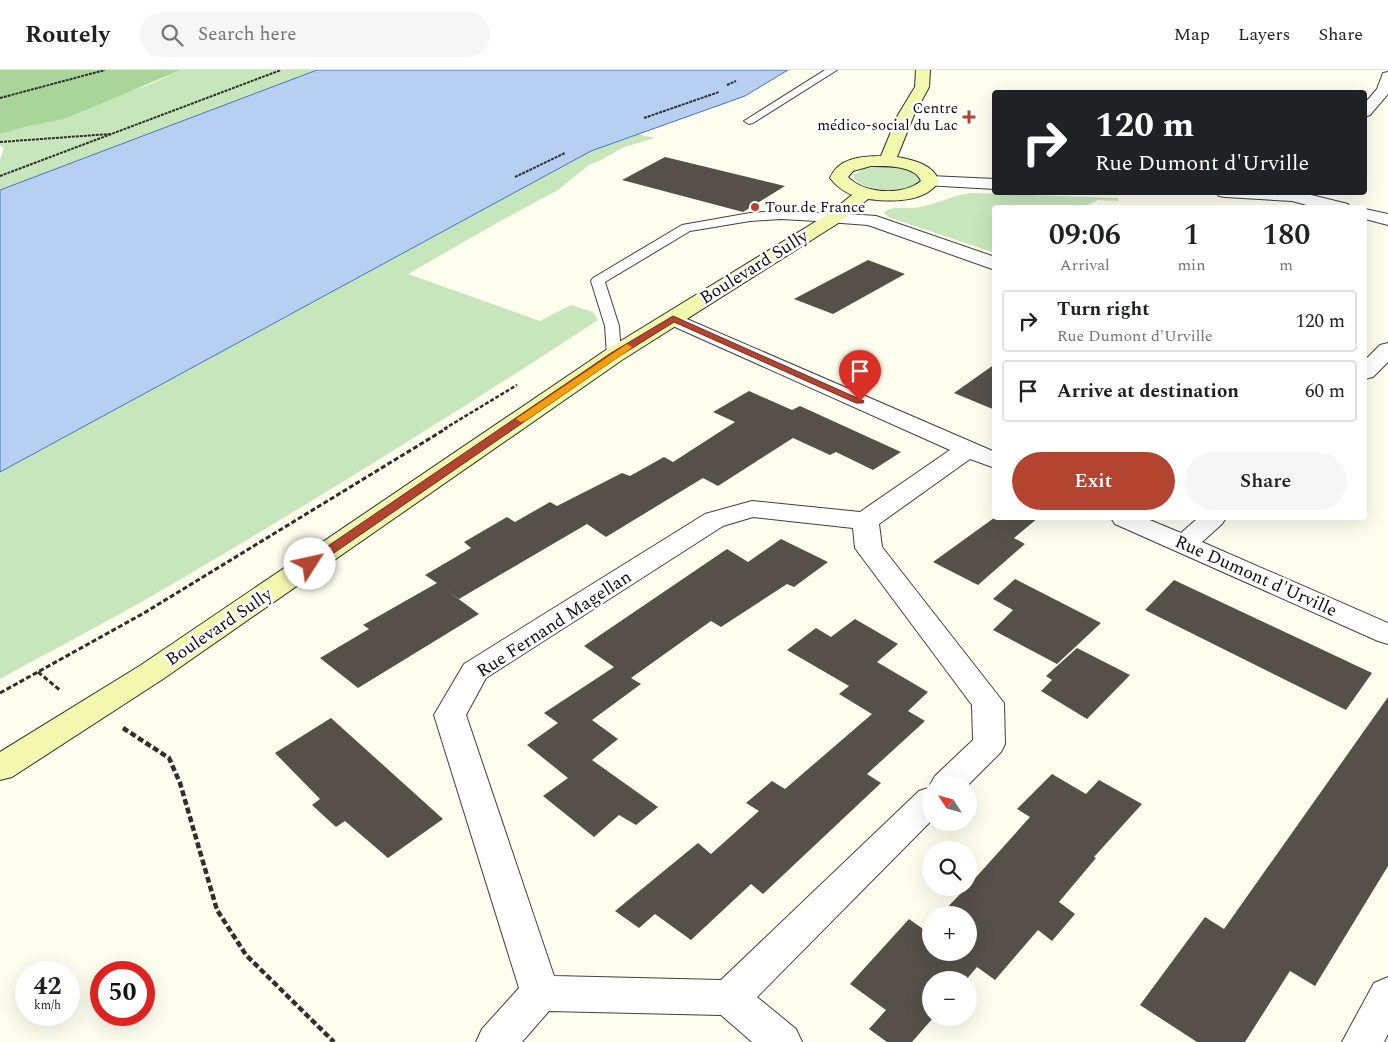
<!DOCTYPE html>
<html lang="en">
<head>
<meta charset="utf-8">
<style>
  :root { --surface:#fff; --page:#f6f6f6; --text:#202124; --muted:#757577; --line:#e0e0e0; --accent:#b34530 }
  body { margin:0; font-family:Spectral,serif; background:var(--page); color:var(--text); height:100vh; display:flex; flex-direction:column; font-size:19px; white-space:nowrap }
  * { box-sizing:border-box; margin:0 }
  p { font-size:16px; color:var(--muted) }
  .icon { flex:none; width:28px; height:28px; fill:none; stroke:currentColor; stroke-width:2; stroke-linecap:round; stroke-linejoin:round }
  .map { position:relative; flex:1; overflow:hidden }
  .details { position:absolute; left:992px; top:135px; width:375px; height:315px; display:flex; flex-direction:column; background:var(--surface); border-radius:5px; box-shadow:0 5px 20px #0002 }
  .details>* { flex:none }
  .banner { position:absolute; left:992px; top:20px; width:375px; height:105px; border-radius:5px; box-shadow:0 5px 20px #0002; background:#202124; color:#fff; overflow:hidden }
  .needle { width:32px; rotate:306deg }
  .buttons { position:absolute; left:922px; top:706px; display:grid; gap:10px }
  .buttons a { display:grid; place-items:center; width:55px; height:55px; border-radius:50%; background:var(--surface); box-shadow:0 5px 20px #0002; font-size:25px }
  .speed { position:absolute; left:15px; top:891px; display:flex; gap:10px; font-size:25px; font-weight:700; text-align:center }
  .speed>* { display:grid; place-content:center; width:65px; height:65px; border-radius:50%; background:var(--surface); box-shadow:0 5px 20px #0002; line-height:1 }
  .speed small { font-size:12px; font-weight:400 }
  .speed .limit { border:8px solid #d22; background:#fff; color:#111 }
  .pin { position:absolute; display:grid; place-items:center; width:42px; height:42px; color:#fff; margin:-51px -21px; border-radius:50% 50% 50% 0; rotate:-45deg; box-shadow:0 0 5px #0007 }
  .pin .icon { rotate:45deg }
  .me { position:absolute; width:55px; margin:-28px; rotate:55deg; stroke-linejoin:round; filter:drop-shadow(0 0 4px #0008) }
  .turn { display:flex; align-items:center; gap:18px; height:105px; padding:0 20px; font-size:22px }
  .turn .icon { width:65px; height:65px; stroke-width:2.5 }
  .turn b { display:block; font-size:35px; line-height:42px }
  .eta { display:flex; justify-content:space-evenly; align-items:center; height:85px; text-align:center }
  .eta b { font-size:30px; font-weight:600; line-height:35px }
  .action { display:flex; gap:10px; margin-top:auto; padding:10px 20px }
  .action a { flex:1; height:58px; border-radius:30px; background:var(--accent); color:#fff; font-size:20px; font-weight:600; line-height:58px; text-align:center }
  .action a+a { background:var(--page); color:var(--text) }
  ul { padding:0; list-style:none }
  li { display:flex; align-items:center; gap:15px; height:62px; margin:0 10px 8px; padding:0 10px; border:2px solid var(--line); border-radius:5px }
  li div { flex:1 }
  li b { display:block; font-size:19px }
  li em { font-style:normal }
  header { display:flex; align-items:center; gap:30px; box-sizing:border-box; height:70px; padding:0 25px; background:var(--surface); border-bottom:1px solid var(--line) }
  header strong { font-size:24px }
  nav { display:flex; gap:28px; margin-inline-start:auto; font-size:18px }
  .search { width:350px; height:45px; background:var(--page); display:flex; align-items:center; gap:12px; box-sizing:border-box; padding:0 18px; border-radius:28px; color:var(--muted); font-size:19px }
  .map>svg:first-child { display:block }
  .green { fill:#c8e6bb }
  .forest { fill:#a9d59b }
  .water { fill:#b7cff1; stroke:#4376c3 }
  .building { fill:#55514a }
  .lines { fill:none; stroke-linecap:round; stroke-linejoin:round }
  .service-casing { stroke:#404040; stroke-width:2 }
  .minor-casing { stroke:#404040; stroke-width:2 }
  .secondary-casing { stroke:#2f2f2f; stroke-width:2 }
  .path-far3 { stroke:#2f2f2f; stroke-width:2; stroke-dasharray:3 1; stroke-linecap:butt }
  .path-far2 { stroke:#2f2f2f; stroke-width:2.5; stroke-dasharray:4 2; stroke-linecap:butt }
  .path-far1 { stroke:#2f2f2f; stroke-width:3; stroke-dasharray:5 2.5; stroke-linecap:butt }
  .path { stroke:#2f2f2f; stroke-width:4.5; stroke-dasharray:6 3; stroke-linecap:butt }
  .service { fill:#fff; fill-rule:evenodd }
  .minor { fill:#fff; fill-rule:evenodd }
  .secondary { fill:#f2f9af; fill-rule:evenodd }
  .route { fill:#b34530; stroke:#742d1f }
  .slow { fill:#f59e0b }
  .poi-dot { fill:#b34530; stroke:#fff; stroke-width:2 }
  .labels { text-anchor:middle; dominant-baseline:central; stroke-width:5; stroke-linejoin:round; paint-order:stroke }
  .far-poi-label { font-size:15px; fill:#0d0d0d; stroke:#fff; text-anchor:end }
  .street-label { font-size:18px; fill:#0d0d0d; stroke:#fff }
</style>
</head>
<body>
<header>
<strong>Routely</strong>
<div class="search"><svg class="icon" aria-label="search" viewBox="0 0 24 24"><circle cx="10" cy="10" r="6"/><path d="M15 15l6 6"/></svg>Search here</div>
<nav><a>Map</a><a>Layers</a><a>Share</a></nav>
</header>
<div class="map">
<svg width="1388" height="972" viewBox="0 0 1388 972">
  <rect width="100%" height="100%" fill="#fefeef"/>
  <g class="green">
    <polygon points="181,0 317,0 0,120 0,90 4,78 0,75 0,64 151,14"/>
    <path d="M638 64 655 68 624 77 603 89 589 95 558 120 495 154 408 204 540 251 571 235 593 242 598 250C458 342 314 431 169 516 113 549 56 578 0 609V402L591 81Z"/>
    <path d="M880 96C892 97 917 95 920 111 909 126 866 122 854 109V105L863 99Z"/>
    <path d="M970 123 1118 128V131L1098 130 1084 137 995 138V183L888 147 884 143C889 136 905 138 913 138 933 136 950 126 970 123Z"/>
  </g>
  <polygon class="forest" points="0,0 181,0 64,49 28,56 0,64"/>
  <polygon class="water" points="317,0 788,0 745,26 591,81 0,402 0,120"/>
  <g class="building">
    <polygon points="665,87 785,116 743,142 622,110"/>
    <polygon points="868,190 905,204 833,244 794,229"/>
    <polygon points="995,294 995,340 954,323"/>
    <polygon points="749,321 792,340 800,336 901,382 873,400 836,382 830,385 793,368 718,416 703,408 606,467 587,454 459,529 445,519 479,544 358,618 320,588 369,559 363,555 437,513 425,505 471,478 464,472 507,447 515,452 550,432 557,436 622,403 630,406 664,387 673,392 735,352 713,342"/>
    <polygon points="994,448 1038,448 1014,468 1025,474 978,515 933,492"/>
    <polygon points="781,469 828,492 794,517 787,514 721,557 711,551 631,608 641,614 592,650 618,669 592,690 658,737 636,755 619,745 594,767 543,726 568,708 527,675 558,653 544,643 614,597 584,576 727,479 748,492"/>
    <polygon points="1015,509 1101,553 1057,594 993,560 1013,540 993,529"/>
    <polygon points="1174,510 1372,603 1346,640 1145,540"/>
    <polygon points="855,549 898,574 877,592 928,622 908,641 925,651 867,704 881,713 763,824 751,814 691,870 655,844 639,858 615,841 698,773 711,784 759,741 746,733 772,711 785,719 872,644 839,624 849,616 787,580 816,558 831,567"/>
    <polygon points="1077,578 1130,605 1087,649 1041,621 1052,610 1046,606"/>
    <polygon points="1388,627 1388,796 1315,916 1290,901 1245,972 1197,972 1140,935 1205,847 1224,859"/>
    <polygon points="331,648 443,749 388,788 345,751 336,757 312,735 320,729 275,683"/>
    <polygon points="1052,704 1086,724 1099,710 1142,734 1094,787 1096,788 1059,832 1075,844 1052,871 1038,860 995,910 977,897 966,910 931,910 931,948 933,948 912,972 887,972 869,959 886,940 850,914 909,849 926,861 931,855 931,882 969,882 969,845 940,845 966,818 969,818 969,815 1030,747 1017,739"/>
  </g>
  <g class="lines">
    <defs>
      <g id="service">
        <polygon points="825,0 837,0 753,53 749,54 744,51"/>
        <polygon points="781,141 834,144 840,148 834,152 781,149 750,151 690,161 605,212 619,256 621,285 619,288 609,288 607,285 605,256 591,211 593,208 682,155 750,143"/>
      </g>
      <g id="minor">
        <polygon points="1388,2 1388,24 1370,45 1365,47 1365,33 1377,19 1383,3"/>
        <polygon points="930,106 995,109 995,119 924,115 921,111 924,107"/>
        <polygon points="1217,122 1299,122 1348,134 1351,138 1318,138 1292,131 1225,127 1219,126"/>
        <polygon points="1365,139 1388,144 1388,155 1365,149"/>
        <polygon points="834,143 876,146 995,187 995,200 868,155 828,152 825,148 828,144"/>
        <path d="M673 243 995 382V398L970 389 879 454 882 477 1004 633 1005 674 1001 682 968 715H931V751L757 927 796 959 802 972H752L721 945 549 941 522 972H476L482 959 519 918 434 645 464 594 705 444 752 431 860 442 950 380 666 253 663 249 666 245ZM753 447 853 458 855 478 972 635 973 670 935 706 930 715 931 717 919 721 721 910 554 906 466 645 486 608 723 456Z"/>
        <polygon points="1388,273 1388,292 1373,307 1365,309 1365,290 1380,275"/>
        <polygon points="1111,448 1145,448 1181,463 1198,448 1226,448 1222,454 1202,472 1388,553 1388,574 1378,571 1115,454"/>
        <polygon points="1388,907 1388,964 1384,972 1342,972 1374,913"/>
      </g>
      <path id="secondary" d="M916 0H930L929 17 914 45 897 87C913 90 933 94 939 111 926 133 890 132 868 129L840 152 622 290 163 609 12 707 0 710V682L141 595 606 280 828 144 852 125C843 121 836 116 830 108 838 88 862 86 881 86L898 45 915 17ZM871 96C885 96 915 95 921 111 903 126 864 124 848 107L853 101Z"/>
    </defs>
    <use href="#service" class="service-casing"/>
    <use href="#minor" class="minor-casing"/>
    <use href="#secondary" class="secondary-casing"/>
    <g class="path-far3">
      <polyline points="727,15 736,11"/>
      <polyline points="0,28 105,0"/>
      <polyline points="644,48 719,22"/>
      <polyline points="0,72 110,64"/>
      <polyline points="0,106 281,0"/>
      <polyline points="515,107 565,83"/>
    </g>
    <polyline class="path-far2" points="444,359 517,315"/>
    <g class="path-far1">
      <polyline points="38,602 61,621"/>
      <polyline points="0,623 144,543 447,358"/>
    </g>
    <polyline class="path" points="123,658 169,688 180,713 217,840 246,885 334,972"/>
    <use href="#service" class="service"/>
    <use href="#minor" class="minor"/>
    <use href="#secondary" class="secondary"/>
  </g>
  <polygon class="route" points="673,246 864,331 863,333 856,333 674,252 618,287 315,496 306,496 305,494 306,491 611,283"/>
  <polygon class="slow" points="627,274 632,277 630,279 525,351 521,352 516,349"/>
  <g class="poi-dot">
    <path d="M966.5 39.5h5v5h5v5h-5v5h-5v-5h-5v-5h5z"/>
    <circle cx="755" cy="137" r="5"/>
  </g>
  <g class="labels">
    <g class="far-poi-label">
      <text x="958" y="38">Centre<tspan x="958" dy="17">médico-social du Lac</tspan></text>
      <text x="765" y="137" text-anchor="start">Tour de France</text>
    </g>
    <g class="street-label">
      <text transform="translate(754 197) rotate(-32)">Boulevard Sully</text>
      <text transform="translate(1256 506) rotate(24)">Rue Dumont d'Urville</text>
      <text transform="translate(554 554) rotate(-33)">Rue Fernand Magellan</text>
      <text transform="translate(219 557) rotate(-34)">Boulevard Sully</text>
    </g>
  </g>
</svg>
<div class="buttons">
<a><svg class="needle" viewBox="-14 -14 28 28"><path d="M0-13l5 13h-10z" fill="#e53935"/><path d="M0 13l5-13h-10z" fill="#757577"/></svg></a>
<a><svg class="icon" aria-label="search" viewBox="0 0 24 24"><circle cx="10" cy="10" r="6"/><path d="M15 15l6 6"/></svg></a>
<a>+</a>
<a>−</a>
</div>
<div class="speed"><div>42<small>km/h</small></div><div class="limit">50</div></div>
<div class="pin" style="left:860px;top:331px;background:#d93025"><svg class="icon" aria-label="arrive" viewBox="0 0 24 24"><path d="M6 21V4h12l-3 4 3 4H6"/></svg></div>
<svg class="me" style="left:310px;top:494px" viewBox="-20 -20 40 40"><circle r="19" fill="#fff"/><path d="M0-13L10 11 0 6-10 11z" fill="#b34530"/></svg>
<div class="banner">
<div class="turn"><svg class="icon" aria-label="right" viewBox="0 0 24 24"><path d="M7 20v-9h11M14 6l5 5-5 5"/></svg><div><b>120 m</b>Rue Dumont d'Urville</div></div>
</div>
<section class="details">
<div class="eta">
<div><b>09:06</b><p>Arrival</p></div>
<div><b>1</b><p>min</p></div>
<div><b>180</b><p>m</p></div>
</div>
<ul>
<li><svg class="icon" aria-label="right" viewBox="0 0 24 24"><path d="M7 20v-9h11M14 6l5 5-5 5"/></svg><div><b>Turn right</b><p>Rue Dumont d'Urville</p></div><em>120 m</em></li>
<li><svg class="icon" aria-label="arrive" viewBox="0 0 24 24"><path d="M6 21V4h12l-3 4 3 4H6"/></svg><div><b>Arrive at destination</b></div><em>60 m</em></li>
</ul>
<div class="action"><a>Exit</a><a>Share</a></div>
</section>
</div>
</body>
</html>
